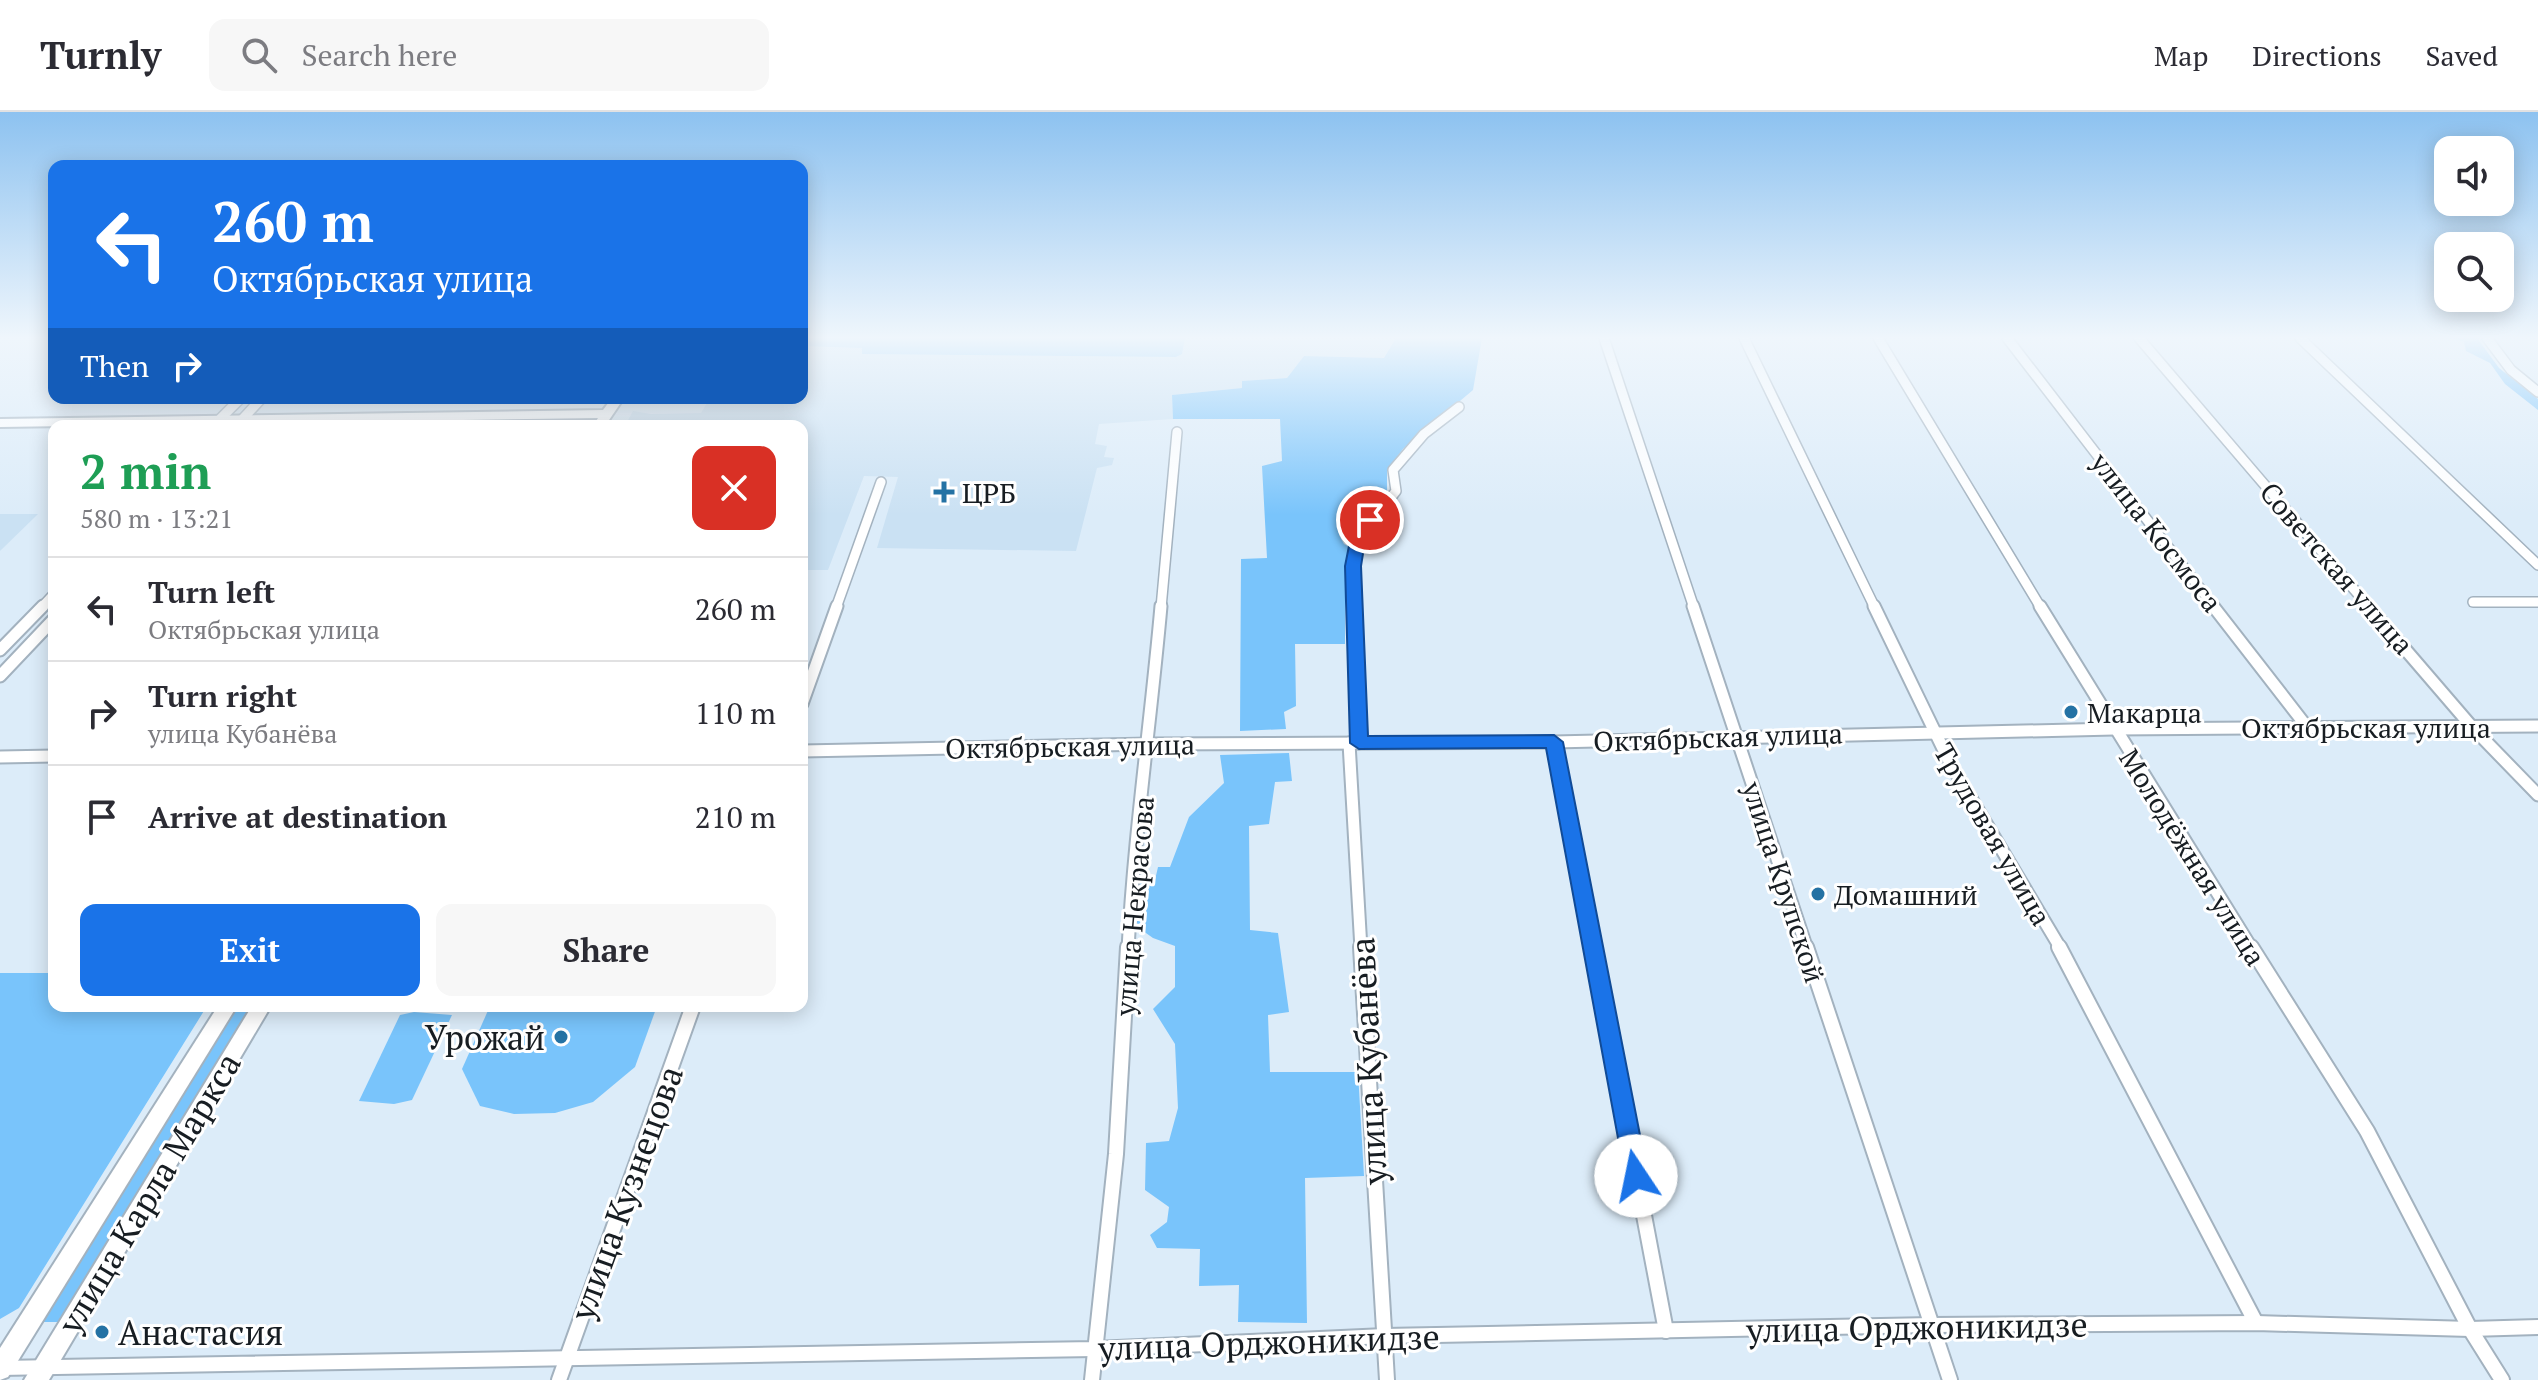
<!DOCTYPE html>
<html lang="en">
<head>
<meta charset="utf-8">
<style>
  :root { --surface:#fff; --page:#f7f7f7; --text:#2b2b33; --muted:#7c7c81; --line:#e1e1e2; --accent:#1a73e8 }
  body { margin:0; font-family:"PT Serif",serif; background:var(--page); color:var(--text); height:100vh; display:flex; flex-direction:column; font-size:30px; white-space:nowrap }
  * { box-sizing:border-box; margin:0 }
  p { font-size:26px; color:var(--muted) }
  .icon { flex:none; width:44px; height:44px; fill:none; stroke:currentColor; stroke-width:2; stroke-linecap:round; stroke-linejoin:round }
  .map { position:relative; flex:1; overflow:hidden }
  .panel { position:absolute; left:48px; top:308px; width:760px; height:592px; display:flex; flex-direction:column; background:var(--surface); border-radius:16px; box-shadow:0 4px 20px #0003 }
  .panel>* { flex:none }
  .top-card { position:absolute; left:48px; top:48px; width:760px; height:244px; border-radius:16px; box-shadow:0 4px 20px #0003; background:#1a73e8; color:#fff; overflow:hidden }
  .fabs { position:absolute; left:2434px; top:24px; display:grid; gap:16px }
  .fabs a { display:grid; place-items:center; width:80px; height:80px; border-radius:16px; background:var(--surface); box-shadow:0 4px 20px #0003; font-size:40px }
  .pin { position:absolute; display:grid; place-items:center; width:68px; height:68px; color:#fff; margin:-34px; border:4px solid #fff; border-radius:50%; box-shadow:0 2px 8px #0007 }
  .me { position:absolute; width:88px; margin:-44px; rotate:349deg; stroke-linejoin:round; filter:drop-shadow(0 0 6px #0008) }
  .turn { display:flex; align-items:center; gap:28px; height:168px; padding:0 32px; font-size:36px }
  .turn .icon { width:104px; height:104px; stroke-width:2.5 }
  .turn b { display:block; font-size:56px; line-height:68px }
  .then { display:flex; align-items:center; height:76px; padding:0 32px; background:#0003; gap:16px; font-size:30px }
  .round { display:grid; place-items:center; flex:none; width:84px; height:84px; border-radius:16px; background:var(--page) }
  .summary { display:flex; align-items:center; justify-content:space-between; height:136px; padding:0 32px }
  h1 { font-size:48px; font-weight:700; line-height:60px; color:#1e9e55 }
  .button { display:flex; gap:16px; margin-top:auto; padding:16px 32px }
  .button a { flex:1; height:92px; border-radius:16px; background:var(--accent); color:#fff; font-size:32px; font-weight:700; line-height:92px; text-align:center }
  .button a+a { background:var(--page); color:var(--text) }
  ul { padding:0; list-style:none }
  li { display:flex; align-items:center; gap:24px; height:104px; padding:0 32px; border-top:2px solid var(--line) }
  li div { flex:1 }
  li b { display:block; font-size:30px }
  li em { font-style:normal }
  header { display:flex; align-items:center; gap:48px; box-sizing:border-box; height:112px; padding:0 40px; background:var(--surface); border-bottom:2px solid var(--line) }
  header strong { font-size:38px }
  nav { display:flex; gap:44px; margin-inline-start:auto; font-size:28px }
  .search { width:560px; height:72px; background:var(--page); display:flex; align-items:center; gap:20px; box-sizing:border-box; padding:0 28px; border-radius:16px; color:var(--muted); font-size:30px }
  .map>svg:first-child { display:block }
  .built { fill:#cae1f3 }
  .green { fill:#79c4fb }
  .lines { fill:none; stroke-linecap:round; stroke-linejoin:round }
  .street-far2-casing { stroke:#a3b2bf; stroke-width:12 }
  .street-far1-casing { stroke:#a3b2bf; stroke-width:15 }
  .street-casing { stroke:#a3b2bf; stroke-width:18 }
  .secondary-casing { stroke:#a3b2bf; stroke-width:4 }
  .street-far2 { stroke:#fff; stroke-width:9 }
  .street-far1 { stroke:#fff; stroke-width:11 }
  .street { stroke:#fff; stroke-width:14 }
  .secondary { fill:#fff; fill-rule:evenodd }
  .route { fill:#1a73e8; stroke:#114b97; stroke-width:2 }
  .poi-dot { fill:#2472a4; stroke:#fff; stroke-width:3 }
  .labels { text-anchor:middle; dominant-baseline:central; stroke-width:6; stroke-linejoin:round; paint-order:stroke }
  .poi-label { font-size:28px; fill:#171d22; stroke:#fff; text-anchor:start }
  .street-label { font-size:28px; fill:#171d22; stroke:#fff }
  .near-poi-label { font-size:34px; fill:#171d22; stroke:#fff; text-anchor:end }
  .near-street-label { font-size:34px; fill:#171d22; stroke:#fff }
</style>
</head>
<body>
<header>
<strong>Turnly</strong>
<div class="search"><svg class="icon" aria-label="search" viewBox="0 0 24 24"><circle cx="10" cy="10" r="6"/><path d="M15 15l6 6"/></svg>Search here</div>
<nav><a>Map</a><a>Directions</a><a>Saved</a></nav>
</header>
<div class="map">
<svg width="2538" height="1268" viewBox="0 0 2538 1268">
  <rect width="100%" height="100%" fill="#dcecf9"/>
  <g class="built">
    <polygon points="1185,226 1396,226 1385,246 1304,244 1287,266 1242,269 1242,276 1172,283 1173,307 1099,312 1095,332 1107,334 1104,345 1114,346 1112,353 1097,356 1076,439 877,436 898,365 864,364 828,458 802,458 802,314 625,314 633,299 651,302 701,301 710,286 802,286 802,234 863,236 863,242 1176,245 1182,242"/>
    <polygon points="0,402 38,402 0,439"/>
  </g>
  <g class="green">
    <polygon points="802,226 1185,226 1182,242 1176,245 862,242 862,236 802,234"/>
    <polygon points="1396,226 1482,226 1473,278 1403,337 1387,358 1387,381 1373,391 1350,396 1352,414 1343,416 1339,423 1344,432 1351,436 1345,453 1345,532 1295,532 1296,594 1284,600 1286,617 1240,619 1241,447 1267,446 1262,354 1282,349 1280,307 1173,307 1172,283 1242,276 1242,269 1287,266 1304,244 1384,246"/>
    <polygon points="2453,226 2477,226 2499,256 2538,287 2538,298 2505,272 2490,251 2466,239 2464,230"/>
    <polygon points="1289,641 1292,669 1275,670 1269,712 1249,714 1250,818 1278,821 1289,900 1268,903 1270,960 1358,960 1364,1064 1305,1066 1307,1211 1238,1210 1239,1173 1199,1174 1200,1137 1157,1136 1150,1123 1167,1110 1169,1095 1145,1078 1146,1031 1169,1029 1178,996 1175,932 1153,897 1175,875 1175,834 1153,826 1136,814 1139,767 1155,768 1158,755 1170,755 1189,705 1224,671 1220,643"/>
    <polygon points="0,861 54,861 54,894 207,894 19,1196 0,1207"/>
    <polygon points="236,894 253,894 60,1210 40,1210"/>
    <polygon points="490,894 657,894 635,955 593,990 555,1001 514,1002 480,994 462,957"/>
    <polygon points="414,900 452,903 412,988 394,992 359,989 400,903"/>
  </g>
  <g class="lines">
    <defs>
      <g id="street-far2">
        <polyline points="1604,226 1694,496"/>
        <polyline points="1744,226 1875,496"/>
        <polyline points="1878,226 2041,496"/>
        <polyline points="2007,226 2215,496"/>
        <polyline points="2139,226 2370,496"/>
        <polyline points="2300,226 2538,453"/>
        <polyline points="2487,226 2511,258 2538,280"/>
        <polyline points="213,314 241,286"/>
        <polyline points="236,314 262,286"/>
        <polyline points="2473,490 2538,490"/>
        <polyline points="41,496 54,482"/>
        <polyline points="836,496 881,370"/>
        <polyline points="1161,496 1177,320"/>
        <polyline points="1354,496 1353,454 1357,429 1396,379 1393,358 1424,322 1459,295"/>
      </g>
      <g id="street-far1">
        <polyline points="1354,494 1359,631"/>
        <polyline points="1693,494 1807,837"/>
        <polyline points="1874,494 1950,651 2061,837"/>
        <polyline points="2040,494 2252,837"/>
        <polyline points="2213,494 2307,615"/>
        <polyline points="2368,494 2472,615 2538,683"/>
        <polyline points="0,538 43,494"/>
        <polyline points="0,564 54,507"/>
        <polyline points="802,592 837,494"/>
        <polyline points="1554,630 1593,837"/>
        <polyline points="1349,631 1361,837"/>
        <polyline points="802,639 1149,632 1554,630 2114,617 2538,614"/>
        <polyline points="0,645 54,644"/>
        <path d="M1128 837C1134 722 1151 608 1161 494"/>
      </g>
      <g id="street">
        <polyline points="1361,835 1387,1268"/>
        <polyline points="1593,835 1666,1219"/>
        <polyline points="1806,835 1950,1268"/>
        <polyline points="2059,835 2256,1211"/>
        <polyline points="2251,835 2367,1019 2470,1217 2502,1268"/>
        <polyline points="0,1256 1095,1237 1385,1224 1932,1213 2256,1211 2470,1217 2538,1215"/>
        <polyline points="559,1268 693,894"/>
        <polyline points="1092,1268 1116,1042 1128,835"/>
      </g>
      <g id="secondary">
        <polygon points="612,286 624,286 605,314 593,314 598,306 0,315 0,307 603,298"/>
        <polygon points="218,894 237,894 8,1265 0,1268 0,1236"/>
        <polygon points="252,894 271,894 49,1268 24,1268"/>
      </g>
    </defs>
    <use href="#street-far2" class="street-far2-casing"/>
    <use href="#street-far1" class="street-far1-casing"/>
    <use href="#street" class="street-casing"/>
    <use href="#secondary" class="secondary-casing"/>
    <use href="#street-far2" class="street-far2"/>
    <use href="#street-far1" class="street-far1"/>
    <use href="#street" class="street"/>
    <use href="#secondary" class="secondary"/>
  </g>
  <linearGradient id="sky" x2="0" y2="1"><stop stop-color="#8dc2f0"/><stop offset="0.56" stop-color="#eff6fc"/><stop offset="1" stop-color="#eff6fc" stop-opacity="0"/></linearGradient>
  <rect width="2538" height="403" fill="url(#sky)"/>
  <polygon class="route" points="1370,404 1378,408 1365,429 1361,454 1368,624 1554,623 1563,630 1648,1064 1645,1072 1636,1075 1628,1072 1625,1064 1546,636 1359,637 1350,631 1345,454 1350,429 1365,405"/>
  <g class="poi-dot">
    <path d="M940 368h8v8h8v8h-8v8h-8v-8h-8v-8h8z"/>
    <circle cx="2071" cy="600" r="8"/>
    <circle cx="1818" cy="782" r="8"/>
    <circle cx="561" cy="925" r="8"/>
    <circle cx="102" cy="1220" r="8"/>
  </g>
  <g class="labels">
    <g class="poi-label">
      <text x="962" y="380">ЦРБ</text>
      <text x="2087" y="600">Макарца</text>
      <text x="1834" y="782">Домашний</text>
    </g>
    <g class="street-label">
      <text transform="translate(2157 420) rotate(52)">улица Космоса</text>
      <text transform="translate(2337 456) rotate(49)">Советская улица</text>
      <text x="2366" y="615">Октябрьская улица</text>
      <text transform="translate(1718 625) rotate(-2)">Октябрьская улица</text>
      <text transform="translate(1070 634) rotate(-1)">Октябрьская улица</text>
      <text transform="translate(1993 722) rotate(60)">Трудовая улица</text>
      <text transform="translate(2193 745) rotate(58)">Молодёжная улица</text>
      <text transform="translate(1784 770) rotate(72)">улица Крупской</text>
      <text transform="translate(1134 794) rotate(-85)">улица Некрасова</text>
    </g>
    <g class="near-poi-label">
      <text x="545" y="925">Урожай</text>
      <text x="118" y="1220" text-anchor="start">Анастасия</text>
    </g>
    <g class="near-street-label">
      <text transform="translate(1368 949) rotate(-93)">улица Кубанёва</text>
      <text transform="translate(149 1081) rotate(-59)">улица Карла Маркса</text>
      <text transform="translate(626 1081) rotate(-70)">улица Кузнецова</text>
      <text transform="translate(1917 1215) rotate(-1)">улица Орджоникидзе</text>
      <text transform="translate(1269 1230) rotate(-2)">улица Орджоникидзе</text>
    </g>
  </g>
</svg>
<div class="fabs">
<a><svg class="icon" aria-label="sound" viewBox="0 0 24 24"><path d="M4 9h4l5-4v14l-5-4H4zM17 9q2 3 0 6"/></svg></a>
<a><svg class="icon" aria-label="search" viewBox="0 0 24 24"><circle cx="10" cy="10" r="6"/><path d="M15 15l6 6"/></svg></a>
</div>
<div class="pin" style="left:1370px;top:408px;background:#d93025"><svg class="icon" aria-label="arrive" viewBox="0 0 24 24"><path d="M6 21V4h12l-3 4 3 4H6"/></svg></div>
<svg class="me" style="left:1636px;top:1064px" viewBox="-20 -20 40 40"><circle r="19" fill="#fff"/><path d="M0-13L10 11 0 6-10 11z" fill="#1a73e8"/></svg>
<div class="top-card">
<div class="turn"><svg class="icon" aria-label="left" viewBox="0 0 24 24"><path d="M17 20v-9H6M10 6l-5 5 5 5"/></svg><div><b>260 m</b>Октябрьская улица</div></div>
<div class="then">Then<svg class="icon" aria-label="right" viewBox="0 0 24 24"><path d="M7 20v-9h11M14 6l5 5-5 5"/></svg></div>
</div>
<section class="panel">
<div class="summary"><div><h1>2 min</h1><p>580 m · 13:21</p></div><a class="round" style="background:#d93025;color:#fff"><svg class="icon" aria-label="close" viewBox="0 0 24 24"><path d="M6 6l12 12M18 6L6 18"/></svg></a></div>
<ul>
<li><svg class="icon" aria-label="left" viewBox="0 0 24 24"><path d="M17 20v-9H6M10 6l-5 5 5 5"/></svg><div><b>Turn left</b><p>Октябрьская улица</p></div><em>260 m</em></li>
<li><svg class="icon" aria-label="right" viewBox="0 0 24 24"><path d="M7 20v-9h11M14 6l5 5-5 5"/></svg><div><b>Turn right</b><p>улица Кубанёва</p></div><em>110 m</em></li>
<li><svg class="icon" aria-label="arrive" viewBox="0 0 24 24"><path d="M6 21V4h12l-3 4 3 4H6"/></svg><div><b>Arrive at destination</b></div><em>210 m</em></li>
</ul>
<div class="button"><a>Exit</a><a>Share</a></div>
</section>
</div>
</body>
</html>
